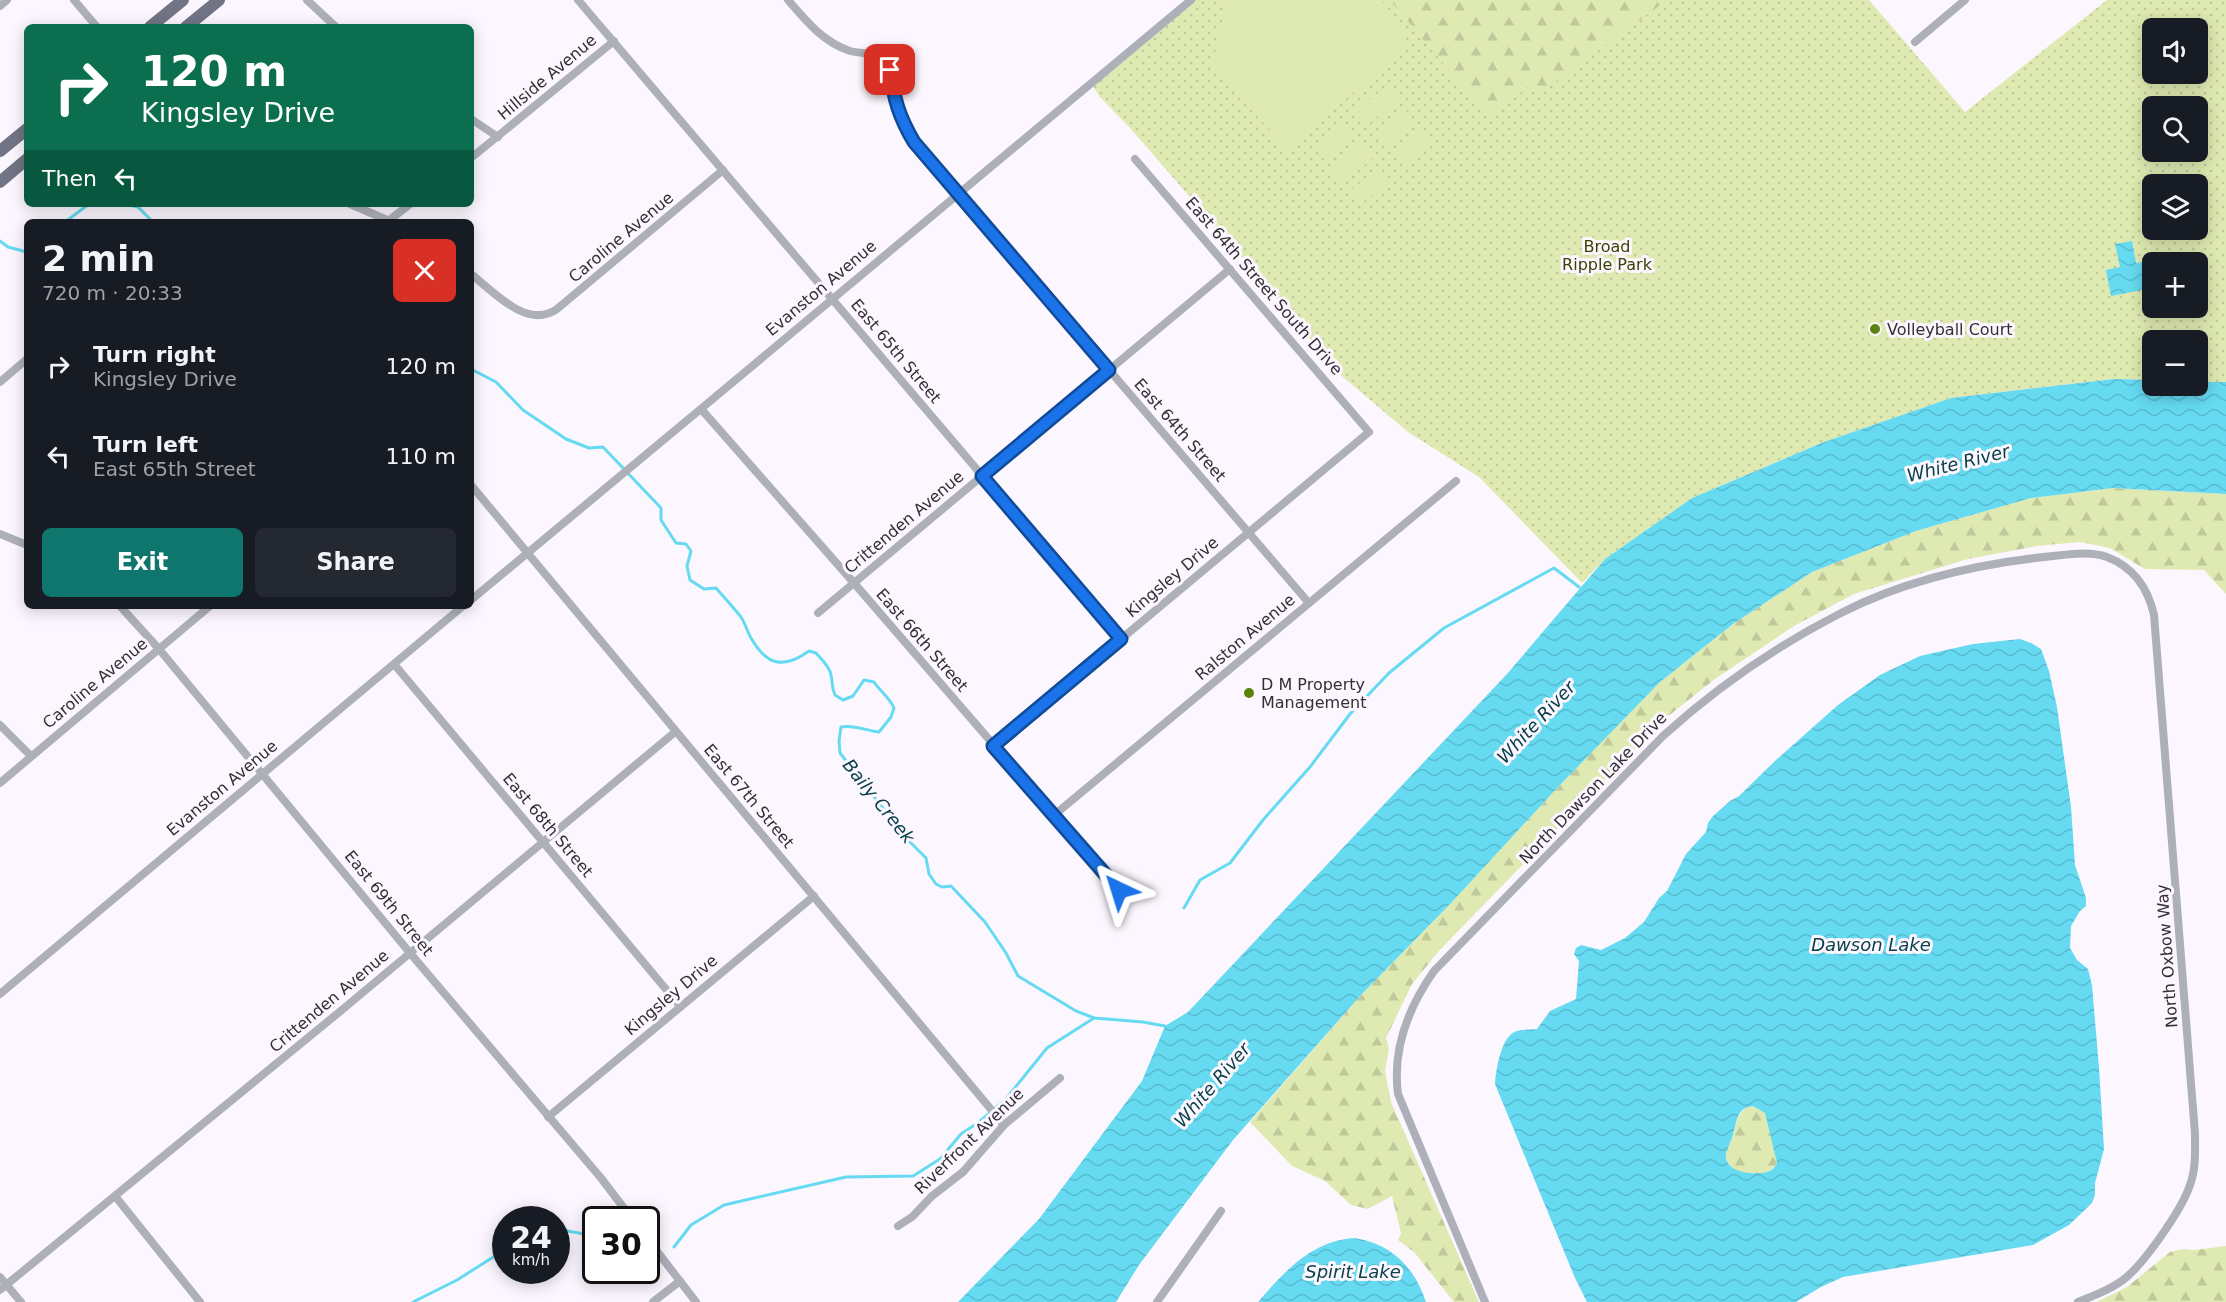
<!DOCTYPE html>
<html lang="en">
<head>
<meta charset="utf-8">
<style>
  :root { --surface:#171b24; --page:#242831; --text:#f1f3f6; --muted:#9ea1a6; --accent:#0f766e }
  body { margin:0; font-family:"DejaVu Sans",sans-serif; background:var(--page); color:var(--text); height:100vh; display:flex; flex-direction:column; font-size:22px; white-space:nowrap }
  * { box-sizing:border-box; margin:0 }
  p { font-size:20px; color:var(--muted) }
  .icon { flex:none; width:33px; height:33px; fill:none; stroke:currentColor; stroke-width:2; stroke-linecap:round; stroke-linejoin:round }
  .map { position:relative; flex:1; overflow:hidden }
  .drawer { position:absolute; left:24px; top:219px; width:450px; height:390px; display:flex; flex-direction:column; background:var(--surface); border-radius:9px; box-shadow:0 3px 15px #0003 }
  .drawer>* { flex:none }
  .banner { position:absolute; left:24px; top:24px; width:450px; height:183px; border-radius:9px; box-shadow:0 3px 15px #0003; background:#0b6e4f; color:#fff; overflow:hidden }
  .tools { position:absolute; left:2142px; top:18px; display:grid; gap:12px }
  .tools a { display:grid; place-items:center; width:66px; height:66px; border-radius:9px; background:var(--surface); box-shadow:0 3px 15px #0003; font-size:30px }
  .speed { position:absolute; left:492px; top:1206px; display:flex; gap:12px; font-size:30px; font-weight:700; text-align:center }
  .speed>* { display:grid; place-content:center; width:78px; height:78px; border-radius:50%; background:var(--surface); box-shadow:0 3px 15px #0003; line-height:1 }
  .speed small { font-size:15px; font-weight:400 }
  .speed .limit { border:3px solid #111; border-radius:9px; background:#fff; color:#111 }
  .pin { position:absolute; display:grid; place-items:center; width:51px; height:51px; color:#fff; margin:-26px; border-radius:12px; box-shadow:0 3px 9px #0006 }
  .me { position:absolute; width:66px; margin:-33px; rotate:319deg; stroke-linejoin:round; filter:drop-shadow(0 0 4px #0008) }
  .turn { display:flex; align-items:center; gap:21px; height:126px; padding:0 18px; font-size:27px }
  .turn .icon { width:78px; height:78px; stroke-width:2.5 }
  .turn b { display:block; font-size:42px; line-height:51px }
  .then { display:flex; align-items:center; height:57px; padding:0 18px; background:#0003; gap:12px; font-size:22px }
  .round { display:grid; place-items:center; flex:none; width:63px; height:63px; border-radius:9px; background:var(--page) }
  .summary { display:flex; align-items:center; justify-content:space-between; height:102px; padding:0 18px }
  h1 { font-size:36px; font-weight:700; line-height:45px }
  .action { display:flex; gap:12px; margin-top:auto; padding:12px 18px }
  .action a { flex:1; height:69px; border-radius:9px; background:var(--accent); color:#fff; font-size:24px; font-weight:700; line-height:69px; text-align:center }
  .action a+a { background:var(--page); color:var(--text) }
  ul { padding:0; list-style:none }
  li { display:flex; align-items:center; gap:18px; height:90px; padding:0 18px }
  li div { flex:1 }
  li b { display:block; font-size:22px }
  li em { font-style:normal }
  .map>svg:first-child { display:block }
  .grass { fill:url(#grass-dots); fill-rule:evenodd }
  .forest { fill:url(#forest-firs) }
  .garden { fill:#dfeab2 }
  .water { fill:url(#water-waves); fill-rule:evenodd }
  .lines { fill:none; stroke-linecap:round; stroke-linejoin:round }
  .stream { stroke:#65daf1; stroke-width:3 }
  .street { stroke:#aeb0b9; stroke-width:8 }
  .primary { stroke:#717484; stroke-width:12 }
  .route-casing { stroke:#114b97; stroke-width:15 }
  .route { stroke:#1a73e8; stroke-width:10 }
  .poi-dot { fill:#5a840b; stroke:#fcf7fe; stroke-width:2 }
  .labels { text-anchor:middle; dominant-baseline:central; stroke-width:6; stroke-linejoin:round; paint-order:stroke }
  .street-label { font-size:16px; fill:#342f36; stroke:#fcf7fe }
  .park-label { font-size:16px; fill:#3a4200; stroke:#fcf7fe }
  .poi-label { font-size:16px; fill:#342f36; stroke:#fcf7fe; text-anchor:start }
  .water-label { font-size:18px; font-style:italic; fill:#0a414b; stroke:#fcf7fe }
</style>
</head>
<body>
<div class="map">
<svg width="2226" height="1302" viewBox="0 0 2226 1302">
  <defs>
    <pattern id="grass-dots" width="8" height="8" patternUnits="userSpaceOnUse" patternTransform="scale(1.5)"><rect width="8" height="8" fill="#dfeab2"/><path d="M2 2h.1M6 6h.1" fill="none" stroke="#c0c99a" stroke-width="1.8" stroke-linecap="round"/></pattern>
    <pattern id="forest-firs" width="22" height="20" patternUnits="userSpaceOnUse" patternTransform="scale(1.5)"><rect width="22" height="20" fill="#dfeab2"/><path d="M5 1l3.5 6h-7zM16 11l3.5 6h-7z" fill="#c0c99a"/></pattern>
    <pattern id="water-waves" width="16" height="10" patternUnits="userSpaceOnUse" patternTransform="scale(1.5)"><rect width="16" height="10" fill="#65daf1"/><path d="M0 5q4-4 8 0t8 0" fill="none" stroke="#58bbcf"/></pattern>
  </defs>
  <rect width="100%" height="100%" fill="#fcf7fe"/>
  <path class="grass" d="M1190 0H1869L1965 112 2107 0H2226V382H2198V340H2152V380L2114 379 1951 398 1824 442 1692 498 1605 559 1582 583 1479 477 1408 432 1336 371 1260 278 1131 129 1100 97 1091 83ZM2152 28H2198V74H2152ZM2152 106H2198V152H2152ZM2152 184H2198V230H2152ZM2152 262H2198V308H2152Z"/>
  <g class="forest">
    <polygon points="1390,0 1667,0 1538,95 1529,86 1489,118"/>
    <polygon points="2113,488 2226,494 2226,594 2204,570 2145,569 2110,548 2080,542 2036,546 1968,559 1854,594 1794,626 1715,679 1662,721 1438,952 1412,984 1386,1038 1389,1049 1385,1071 1391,1102 1479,1302 1454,1302 1414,1252 1398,1240 1401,1233 1392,1196 1368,1209 1351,1205 1325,1181 1292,1166 1250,1122 1360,996 1452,902 1559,786 1660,682 1733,624 1812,572 1916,531 2031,498"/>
    <path d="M1753 1106 1766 1113 1777 1163C1768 1181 1723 1176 1726 1153 1727 1147 1731 1141 1733 1135 1737 1123 1736 1116 1747 1107Z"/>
    <polygon points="2226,1246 2226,1302 2097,1302 2127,1287 2170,1252 2183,1249 2194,1250"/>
  </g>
  <g class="garden">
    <polygon points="1227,0 1381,0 1407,32 1405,49 1287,149 1212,67"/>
    <polygon points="1386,86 1397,100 1369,124 1357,110"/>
    <polygon points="1404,108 1416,122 1387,146 1376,133"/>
    <polygon points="1342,123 1354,137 1325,161 1314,147"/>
    <polygon points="1423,130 1434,144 1405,168 1394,154"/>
    <polygon points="1360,145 1372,159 1343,183 1332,169"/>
    <polygon points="1379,167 1390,180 1361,204 1350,191"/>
    <polygon points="1878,315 1883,340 1872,343 1866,318"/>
  </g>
  <g class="water">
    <polygon points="2132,241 2136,263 2142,262 2147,289 2111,296 2106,270 2120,267 2115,244"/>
    <polygon points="2114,379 2152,380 2152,386 2198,386 2198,382 2226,382 2226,494 2113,488 2031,498 1916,531 1812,572 1733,624 1660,682 1559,786 1452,902 1360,996 1233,1140 1139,1265 1116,1302 958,1302 1039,1219 1142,1081 1165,1026 1188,1012 1507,674 1605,559 1692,498 1824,442 1951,398"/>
    <path d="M2020 639 2031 643 2041 649 2049 671 2057 707 2071 807 2075 865 2086 898V906L2080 911 2071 926 2070 948 2077 960 2088 969 2092 985 2099 1068 2104 1149 2095 1183V1195L2092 1203 2069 1225 2033 1245 1843 1277 1821 1287 1796 1302H1587L1575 1278 1495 1084C1496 1070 1501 1035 1517 1031 1522 1029 1530 1030 1537 1029L1550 1011 1576 999 1579 961 1574 954 1576 948 1581 945 1601 950 1625 938 1644 922 1659 898 1667 891 1686 854 1706 832 1708 823 1713 816 1730 801 1739 796 1776 760 1838 705 1880 675 1920 656 1973 644ZM1753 1106 1765 1113 1777 1163C1773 1171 1767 1173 1758 1173 1745 1174 1724 1170 1726 1153 1728 1147 1731 1141 1733 1135 1737 1122 1736 1108 1753 1106Z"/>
    <path d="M1355 1238C1392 1244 1415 1268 1426 1302H1258C1285 1271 1311 1241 1355 1238Z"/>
  </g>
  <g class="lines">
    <g class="stream">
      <polyline points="124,204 138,207 153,222"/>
      <polyline points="65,222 89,204"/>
      <polyline points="0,241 8,247 27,252"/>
      <path d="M471 369 496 382 523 410 566 439 589 448 603 447 661 508V520L676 543 686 544 691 551 687 566 690 580 704 589 716 588C724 597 733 607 741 617 745 623 747 631 751 638 767 666 784 669 809 651L816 653C821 659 830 667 831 675 833 683 831 686 835 695L843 700 853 696 864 680 874 682C880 691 890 698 894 708L891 717 879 732C866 731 854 724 841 727L839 741 840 753 907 839 926 858 929 874 936 884 942 887 951 886 985 922 1006 953 1018 976 1076 1011 1094 1018 1143 1022 1165 1026"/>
      <polyline points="1184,908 1200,880 1230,863 1263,820 1310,767 1350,714 1389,673 1444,628 1554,568 1579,587"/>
      <polyline points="556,1229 596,1236"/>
      <polyline points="674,1247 691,1225 724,1205 846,1177 913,1176 940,1159 961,1134 979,1122 1005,1100 1047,1048 1094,1018"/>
      <polyline points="413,1302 457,1280 506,1249"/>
    </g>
    <g class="street">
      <polyline points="74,0 97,27"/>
      <polyline points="307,0 336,27"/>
      <polyline points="578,0 1121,639"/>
      <path d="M788 0C806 21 823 42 850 51 861 54 877 52 886 60 894 72 891 89 895 103 899 117 906 130 914 142L1308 602"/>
      <polyline points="0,6 7,0"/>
      <polyline points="1915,42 1965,0"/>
      <polyline points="471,119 498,137"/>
      <polyline points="471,158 614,41"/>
      <polyline points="350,204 392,222"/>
      <polyline points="387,222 410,204"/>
      <path d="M471 274C494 292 527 330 557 309L723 170"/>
      <polyline points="0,382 27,359"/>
      <polyline points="702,410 854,583 1119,890"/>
      <polyline points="471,485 1004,1125"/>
      <polyline points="0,534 27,545"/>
      <path d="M471 600C711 400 952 201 1191 0"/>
      <polyline points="120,606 159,649 410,953 601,1178 633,1220"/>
      <polyline points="818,613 1230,269"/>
      <polyline points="394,664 680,1006"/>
      <polyline points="0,725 31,756"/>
      <polyline points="993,746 1369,432 1135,159"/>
      <polyline points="0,783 210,606"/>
      <polyline points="1053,816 1456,481"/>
      <polyline points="0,994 463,606"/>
      <polyline points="548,1117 814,896"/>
      <polyline points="115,1196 200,1302"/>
      <polyline points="898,1226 912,1217 932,1196 963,1172 1004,1125 1060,1078"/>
      <polyline points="646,1237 696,1302"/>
      <polyline points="0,1277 21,1302"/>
      <polyline points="0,1290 343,1009 675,732"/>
      <polyline points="653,1302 680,1281"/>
      <polyline points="1157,1302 1221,1211"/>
      <path d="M1485 1302 1398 1094C1392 1048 1408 1008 1434 971L1663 736C1716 688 1778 645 1843 612 1906 580 1983 563 2053 556 2071 554 2090 551 2107 557 2133 567 2148 588 2154 615L2195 1134C2195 1151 2196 1169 2190 1185 2182 1209 2142 1268 2120 1282 2108 1291 2092 1296 2078 1302"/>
    </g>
    <g class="primary">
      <polyline points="150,27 183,0"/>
      <polyline points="186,27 219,0"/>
      <polyline points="0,151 27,129"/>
      <polyline points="0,182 27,159"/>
    </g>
  </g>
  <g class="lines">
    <defs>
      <path id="route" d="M890 70C894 99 899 117 914 142L1109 370 982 476 1121 639 993 746 1119 890"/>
    </defs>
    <use href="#route" class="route-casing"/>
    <use href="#route" class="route"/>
  </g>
  <g class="poi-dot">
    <circle cx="1875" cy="329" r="6"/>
    <circle cx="1249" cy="693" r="6"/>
  </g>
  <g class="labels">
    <g class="street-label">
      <text transform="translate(547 77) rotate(-40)">Hillside Avenue</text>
      <text transform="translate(621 237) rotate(-40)">Caroline Avenue</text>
      <text transform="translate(1264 286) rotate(49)">East 64th Street South Drive</text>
      <text transform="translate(821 288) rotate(-40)">Evanston Avenue</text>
      <text transform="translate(896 351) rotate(50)">East 65th Street</text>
      <text transform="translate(1180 430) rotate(49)">East 64th Street</text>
      <text transform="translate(904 522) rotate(-40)">Crittenden Avenue</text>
      <text transform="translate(1172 577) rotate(-40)">Kingsley Drive</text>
      <text transform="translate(1245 637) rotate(-40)">Ralston Avenue</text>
      <text transform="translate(922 640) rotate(49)">East 66th Street</text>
      <text transform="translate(95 683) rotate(-40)">Caroline Avenue</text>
      <text transform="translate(222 788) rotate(-40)">Evanston Avenue</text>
      <text transform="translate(1593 788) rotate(-46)">North Dawson Lake Drive</text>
      <text transform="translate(749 796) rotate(50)">East 67th Street</text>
      <text transform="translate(548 825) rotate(50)">East 68th Street</text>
      <text transform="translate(389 903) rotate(51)">East 69th Street</text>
      <text transform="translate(2167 956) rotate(-94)">North Oxbow Way</text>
      <text transform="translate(671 995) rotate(-40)">Kingsley Drive</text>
      <text transform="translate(329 1001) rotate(-40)">Crittenden Avenue</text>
      <text transform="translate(969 1141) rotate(-44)">Riverfront Avenue</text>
    </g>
    <g class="park-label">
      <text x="1607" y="246">Broad<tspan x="1607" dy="18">Ripple Park</tspan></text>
    </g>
    <g class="poi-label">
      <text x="1887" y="329">Volleyball Court</text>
      <text x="1261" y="684">D M Property<tspan x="1261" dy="18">Management</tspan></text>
    </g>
    <g class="water-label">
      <text transform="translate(1958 463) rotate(-14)">White River</text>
      <text transform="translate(1536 722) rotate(-47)">White River</text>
      <text transform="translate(879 801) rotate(51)">Baily Creek</text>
      <text x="1871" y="944">Dawson Lake</text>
      <text transform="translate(1212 1085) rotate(-49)">White River</text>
      <text x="1353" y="1271">Spirit Lake</text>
    </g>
  </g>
</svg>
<div class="tools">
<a><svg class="icon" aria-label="sound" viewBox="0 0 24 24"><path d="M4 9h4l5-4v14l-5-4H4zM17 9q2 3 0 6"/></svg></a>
<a><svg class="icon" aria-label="search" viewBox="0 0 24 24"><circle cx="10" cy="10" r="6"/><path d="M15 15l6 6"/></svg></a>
<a><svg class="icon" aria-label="layers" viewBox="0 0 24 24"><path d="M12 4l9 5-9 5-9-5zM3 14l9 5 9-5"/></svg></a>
<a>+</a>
<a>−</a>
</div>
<div class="speed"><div>24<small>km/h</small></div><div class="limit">30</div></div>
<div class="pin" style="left:890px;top:70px;background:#d93025"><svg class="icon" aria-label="arrive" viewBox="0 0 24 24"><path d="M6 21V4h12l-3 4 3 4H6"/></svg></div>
<svg class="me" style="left:1119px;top:890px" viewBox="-20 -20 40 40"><path d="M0-17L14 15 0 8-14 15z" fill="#1a73e8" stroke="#fff" stroke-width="4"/></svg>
<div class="banner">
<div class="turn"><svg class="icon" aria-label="right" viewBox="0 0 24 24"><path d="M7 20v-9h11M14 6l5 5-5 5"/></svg><div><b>120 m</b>Kingsley Drive</div></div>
<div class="then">Then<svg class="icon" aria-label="left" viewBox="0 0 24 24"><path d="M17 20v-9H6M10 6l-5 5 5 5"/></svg></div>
</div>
<section class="drawer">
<div class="summary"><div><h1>2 min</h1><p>720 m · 20:33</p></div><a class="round" style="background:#d93025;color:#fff"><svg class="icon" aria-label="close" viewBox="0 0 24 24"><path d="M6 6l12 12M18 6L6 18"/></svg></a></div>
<ul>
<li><svg class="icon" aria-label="right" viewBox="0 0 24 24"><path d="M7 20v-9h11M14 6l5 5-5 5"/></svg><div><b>Turn right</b><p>Kingsley Drive</p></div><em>120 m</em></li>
<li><svg class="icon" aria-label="left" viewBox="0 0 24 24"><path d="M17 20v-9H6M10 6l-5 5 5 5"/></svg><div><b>Turn left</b><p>East 65th Street</p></div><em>110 m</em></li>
</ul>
<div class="action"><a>Exit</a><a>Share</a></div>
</section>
</div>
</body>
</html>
